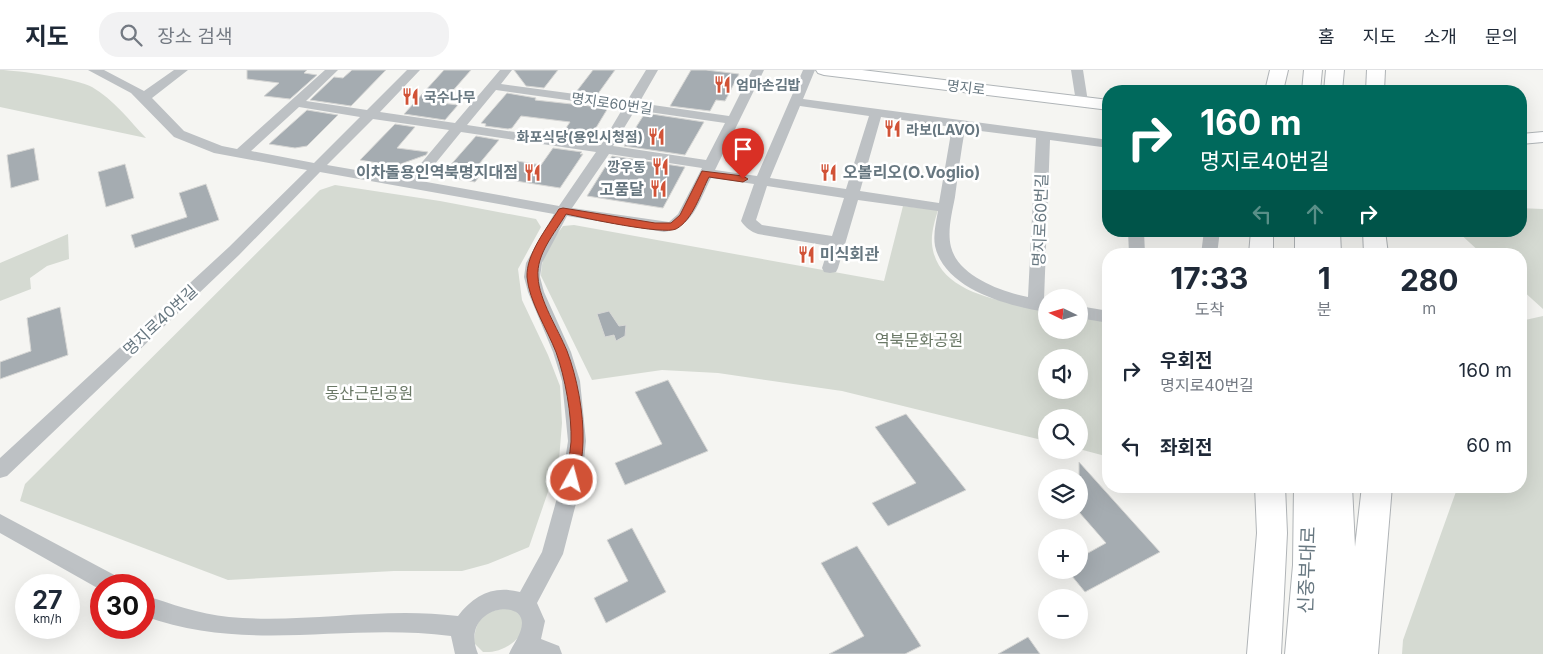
<!DOCTYPE html>
<html lang="ko">
<head>
<meta charset="utf-8">
<style>
  :root { --surface:#fff; --page:#f2f2f3; --text:#1f2937; --muted:#747a83; --line:#e0e1e3 }
  body { margin:0; font-family:Inter,"Noto Sans KR",sans-serif; background:var(--page); color:var(--text); height:100vh; display:flex; flex-direction:column; font-size:19px; white-space:nowrap }
  * { box-sizing:border-box; margin:0 }
  p { font-size:16px; color:var(--muted) }
  .icon { flex:none; width:28px; height:28px; fill:none; stroke:currentColor; stroke-width:2; stroke-linecap:round; stroke-linejoin:round }
  .map { position:relative; flex:1; overflow:hidden }
  .sheet { position:absolute; left:1102px; top:178px; width:425px; height:245px; display:flex; flex-direction:column; background:var(--surface); border-radius:20px; box-shadow:0 5px 20px #0002 }
  .sheet>* { flex:none }
  .hud { position:absolute; left:1102px; top:15px; width:425px; height:152px; border-radius:20px; box-shadow:0 5px 20px #0002; background:#00695c; color:#fff; overflow:hidden }
  .needle { width:32px; rotate:275deg }
  .tools { position:absolute; left:1038px; top:219px; display:grid; gap:10px }
  .tools a { display:grid; place-items:center; width:50px; height:50px; border-radius:50%; background:var(--surface); box-shadow:0 5px 20px #0002; font-size:25px }
  .speed { position:absolute; left:15px; top:504px; display:flex; gap:10px; font-size:25px; font-weight:700; text-align:center }
  .speed>* { display:grid; place-content:center; width:65px; height:65px; border-radius:50%; background:var(--surface); box-shadow:0 5px 20px #0002; line-height:1 }
  .speed small { font-size:12px; font-weight:400 }
  .speed .limit { border:8px solid #d22; background:#fff; color:#111 }
  .pin { position:absolute; display:grid; place-items:center; width:42px; height:42px; color:#fff; margin:-51px -21px; border-radius:50% 50% 50% 0; rotate:-45deg; box-shadow:0 0 5px #0007 }
  .pin .icon { rotate:45deg }
  .me { position:absolute; width:55px; margin:-28px; rotate:7deg; stroke-linejoin:round; filter:drop-shadow(0 0 4px #0008) }
  .turn { display:flex; align-items:center; gap:18px; height:105px; padding:0 15px; font-size:22px }
  .turn .icon { width:65px; height:65px; stroke-width:2.5 }
  .turn b { display:block; font-size:35px; line-height:42px }
  .lanes { display:flex; align-items:center; height:48px; padding:0 15px; background:#0003; justify-content:center; gap:25px; direction:ltr }
  .lanes .off { opacity:.35 }
  .eta { display:flex; justify-content:space-evenly; align-items:center; height:85px; text-align:center }
  .eta b { font-size:30px; font-weight:700; line-height:35px }
  ul { padding:0; list-style:none }
  li { display:flex; align-items:center; gap:15px; height:75px; padding:0 15px }
  li div { flex:1 }
  li b { display:block; font-size:19px }
  li em { font-style:normal }
  header { display:flex; align-items:center; gap:30px; box-sizing:border-box; height:70px; padding:0 25px; background:var(--surface); border-bottom:1px solid var(--line) }
  header strong { font-size:24px }
  nav { display:flex; gap:28px; margin-inline-start:auto; font-size:18px }
  .search { width:350px; height:45px; background:var(--page); display:flex; align-items:center; gap:12px; box-sizing:border-box; padding:0 18px; border-radius:20px; color:var(--muted); font-size:19px }
  .map>svg:first-child { display:block }
  .green { fill:#d5dad2; fill-rule:evenodd }
  .building { fill:#a5acb1; stroke:#d7d7d5 }
  .lines { fill:none; stroke-linecap:round; stroke-linejoin:round }
  .major-casing { stroke:#b0b5b8; stroke-width:2 }
  .highway-casing { stroke:#b0b4b7; stroke-width:2 }
  .minor { fill:#bdc1c4; fill-rule:evenodd }
  .major { fill:#fff; fill-rule:evenodd }
  .highway { fill:#fff; fill-rule:evenodd }
  .route { fill:#d15236; stroke:#883523 }
  .labels { text-anchor:middle; dominant-baseline:central; stroke-width:5; stroke-linejoin:round; paint-order:stroke }
  .far-poi-label { font-size:14px; font-weight:bold; fill:#677780; stroke:#fff; text-anchor:start }
  .far-street-label { font-size:14px; fill:#677780; stroke:#fff }
  .poi-label { font-size:16px; font-weight:bold; fill:#677780; stroke:#fff; text-anchor:end }
  .street-label { font-size:16px; fill:#677780; stroke:#fff }
  .park-label { font-size:16px; fill:#6a7866; stroke:#fff }
  .near-street-label { font-size:19px; fill:#677780; stroke:#fff }
</style>
</head>
<body>
<header>
<strong>지도</strong>
<div class="search"><svg class="icon" aria-label="search" viewBox="0 0 24 24"><circle cx="10" cy="10" r="6"/><path d="M15 15l6 6"/></svg>장소 검색</div>
<nav><a>홈</a><a>지도</a><a>소개</a><a>문의</a></nav>
</header>
<div class="map">
<svg width="1543" height="584" viewBox="0 0 1543 584">
  <rect width="100%" height="100%" fill="#f5f5f2"/>
  <g class="green">
    <path d="M0 0C17 0 78 9 92 17 113 29 129 50 146 68L0 37Z"/>
    <polygon points="335,115 440,131 536,149 541,157 518,199 522,230 548,285 560,316 562,353 559,390 529,477 488,494 462,501 394,501 228,510 20,431 25,414 320,120"/>
    <path d="M903 136 938 140C935 150 931 163 932 174 937 225 1006 232 1046 239V260H1079V244L1109 249V387L1079 379V348H1046V371L842 321 718 303 662 300 592 310 541 206C542 182 549 175 563 156L574 155 884 211ZM1046 288H1079V320H1046Z"/>
    <polygon points="1521,138 1543,139 1543,239 1521,219 1521,184 1482,184 1457,161 1521,161"/>
    <polygon points="68,164 69,189 47,196 30,208 31,219 0,231 0,193"/>
    <polygon points="1543,246 1543,584 1402,584 1403,570 1458,416 1521,416 1521,251"/>
    <path d="M510 538C541 553 512 584 483 582L474 573C475 547 485 540 510 538Z"/>
  </g>
  <g class="building">
    <polygon points="247,0 307,0 304,3 317,5 290,29 264,26 279,13 247,9"/>
    <polygon points="352,0 386,0 351,36 310,30 334,7 343,8"/>
    <polygon points="444,0 471,0 442,33 458,35 445,50 404,44"/>
    <polygon points="514,0 558,0 544,18 526,16"/>
    <polygon points="593,0 615,0 597,25 576,22"/>
    <polygon points="691,0 706,0 739,4 725,31 716,30 710,41 670,36"/>
    <polygon points="507,23 536,28 535,30 608,38 588,71 560,67 570,52 521,46 512,58 508,59 485,56 486,54 481,53"/>
    <polygon points="307,40 338,45 307,76 295,78 269,74"/>
    <polygon points="645,43 704,52 685,85 624,76"/>
    <polygon points="395,54 415,57 397,78 428,82 426,85 395,96 360,90"/>
    <polygon points="476,66 499,70 479,94 488,95 475,112 451,108 447,99"/>
    <polygon points="34,78 39,110 11,118 7,85"/>
    <polygon points="553,78 582,82 580,84 583,84 560,118 503,109 517,91 541,95"/>
    <polygon points="612,86 685,97 663,138 587,126"/>
    <polygon points="125,94 134,128 106,137 98,102"/>
    <polygon points="206,114 219,150 135,178 131,165 187,147 179,123"/>
    <polygon points="60,237 68,285 0,309 0,292 31,281 27,248"/>
    <polygon points="609,241 619,256 626,255 625,266 616,271 614,265 605,267 597,244"/>
    <polygon points="668,310 708,381 625,415 615,393 662,374 635,322"/>
    <polygon points="906,344 966,420 888,456 872,433 916,413 875,357"/>
    <polygon points="1079,392 1160,482 1085,522 1067,500 1079,500 1079,488 1106,473 1079,442"/>
    <polygon points="632,458 666,522 606,553 594,528 628,511 607,470"/>
    <polygon points="857,476 921,576 905,584 829,584 864,566 821,493"/>
    <polygon points="1028,567 1040,584 998,584"/>
  </g>
  <g class="lines">
    <defs>
      <g id="major">
        <polygon points="816,0 862,0 1109,30 1109,40 824,5 818,3"/>
        <polygon points="1543,62 1543,72 1521,74 1521,64"/>
      </g>
      <g id="highway">
        <polygon points="1270,0 1288,0 1283,21 1265,21"/>
        <polygon points="1304,0 1322,0 1320,21 1302,21"/>
        <polygon points="1326,0 1344,0 1342,21 1324,21"/>
        <polygon points="1367,0 1385,0 1384,21 1366,21"/>
        <polygon points="1251,161 1273,161 1273,184 1249,184"/>
        <polygon points="1295,161 1317,161 1318,166 1318,161 1340,161 1341,184 1295,184"/>
        <polygon points="1363,161 1385,161 1388,184 1364,184"/>
        <polygon points="1255,416 1285,416 1287,463 1281,584 1247,584 1257,463"/>
        <polygon points="1294,416 1352,416 1355,477 1362,416 1392,416 1378,584 1285,584 1293,495"/>
      </g>
    </defs>
    <use href="#major" class="major-casing"/>
    <use href="#highway" class="highway-casing"/>
    <g class="minor">
      <path d="M88 0H104L144 21 174 0H188L152 28 184 61 222 76 237 79 325 0H338L306 31 367 40 407 0H420L380 42 455 53 500 0H512L501 14 627 31 646 0H658L639 33 729 46 752 0H764L715 100 757 106 803 0H815L803 29 1109 70V78L1050 70 1044 230H1046V242C1009 236 945 220 935 176 933 164 936 153 938 141L858 130 838 198 836 202 830 203 824 202 822 198 829 176 758 164C751 162 745 157 741 151L754 114 711 108C699 131 693 158 664 162L567 146 542 193 540 207 544 222 571 282 580 311 586 371 582 410 563 484 537 533 545 551 541 569 559 576 562 584H509C513 574 522 564 522 553 522 527 459 538 478 584H455L451 566C344 552 250 584 144 546V525C172 534 198 544 229 547 305 554 381 536 458 546 474 525 493 515 520 522L542 482 562 410 568 371 562 311 553 282 528 222 524 207 526 193 554 144 320 102 239 185 7 406 0 408V388L229 177 307 100 214 83 174 67 131 23ZM496 20 623 38 601 75 467 55ZM800 36 869 46 846 119 770 108ZM299 37 360 47 314 93 251 81ZM635 40 725 53 706 90 613 76ZM881 47 952 57 939 133 860 121ZM373 49 449 60 408 109 327 95ZM965 59 1036 68 1028 227C1002 222 958 206 951 177 947 161 952 143 955 127 958 104 961 81 965 59ZM461 62 596 82 559 136 421 111ZM609 84 702 98 678 144 669 152 572 138ZM767 116 844 128 832 166 762 155 756 150Z"/>
      <polygon points="1071,0 1083,0 1088,32 1086,35 1082,36 1076,32"/>
      <polygon points="1128,161 1144,161 1145,184 1129,184"/>
      <polygon points="1204,161 1220,161 1217,184 1201,184"/>
      <polygon points="1079,236 1109,241 1109,253 1079,248"/>
      <polygon points="0,444 120,508 123,515 101,515 101,520 0,463"/>
    </g>
    <use href="#major" class="major"/>
    <use href="#highway" class="highway"/>
  </g>
  <path class="route" d="M702 101 743 106 748 109 743 112 709 107C701 122 693 150 676 159 663 165 585 148 566 144 555 163 536 184 538 207 539 230 558 259 567 281 577 307 584 344 583 372 583 384 580 397 579 410L577 414 572 415 568 414 566 410C567 397 570 385 571 372 572 345 565 307 556 282 547 259 529 231 527 207 526 184 547 158 559 139L563 138 655 153H671L680 145Z"/>
  <defs>
    <symbol id="restaurant-bare" viewBox="-9 -9 18 18"><path d="M-5-6h1v4h1v-4h1v4h1v-4h1v5L-1.5 .5V6h-2V.5L-5-1ZM5-6V6H3V1.5H1.5Q1.5-4 5-6Z" fill="#d15236" stroke="#fff" stroke-width="2.5" paint-order="stroke"/></symbol>
  </defs>
  <g fill-rule="evenodd">
    <use href="#restaurant-bare" x="710" y="2" width="25" height="25"/>
    <use href="#restaurant-bare" x="398" y="14" width="25" height="25"/>
    <use href="#restaurant-bare" x="880" y="46" width="25" height="25"/>
    <use href="#restaurant-bare" x="644" y="54" width="25" height="25"/>
    <use href="#restaurant-bare" x="648" y="84" width="25" height="25"/>
    <use href="#restaurant-bare" x="520" y="90" width="25" height="25"/>
    <use href="#restaurant-bare" x="816" y="90" width="25" height="25"/>
    <use href="#restaurant-bare" x="646" y="106" width="25" height="25"/>
    <use href="#restaurant-bare" x="794" y="172" width="25" height="25"/>
  </g>
  <g class="labels">
    <g class="far-poi-label">
      <text x="736" y="14">엄마손김밥</text>
      <text x="424" y="26">국수나무</text>
      <text x="906" y="59">라보(LAVO)</text>
      <text x="643" y="66" text-anchor="end">화포식당(용인시청점)</text>
      <text x="646" y="96" text-anchor="end">깡우동</text>
    </g>
    <g class="far-street-label">
      <text transform="translate(966 17) rotate(7)">명지로</text>
      <text transform="translate(612 33) rotate(8)">명지로60번길</text>
    </g>
    <g class="poi-label">
      <text x="518" y="102">이차돌용인역북명지대점</text>
      <text x="843" y="102" text-anchor="start">오볼리오(O.Voglio)</text>
      <text x="644" y="119">고품달</text>
      <text x="820" y="184" text-anchor="start">미식회관</text>
    </g>
    <g class="street-label">
      <text transform="translate(1040 150) rotate(-88)">명지로60번길</text>
      <text transform="translate(160 250) rotate(-43)">명지로40번길</text>
    </g>
    <g class="park-label">
      <text x="919" y="270">역북문화공원</text>
      <text x="369" y="323">동산근린공원</text>
    </g>
    <g class="near-street-label">
      <text transform="translate(1307 500) rotate(-88)">신중부대로</text>
    </g>
  </g>
</svg>
<div class="tools">
<a><svg class="needle" viewBox="-14 -14 28 28"><path d="M0-13l5 13h-10z" fill="#e53935"/><path d="M0 13l5-13h-10z" fill="#747a83"/></svg></a>
<a><svg class="icon" aria-label="sound" viewBox="0 0 24 24"><path d="M4 9h4l5-4v14l-5-4H4zM17 9q2 3 0 6"/></svg></a>
<a><svg class="icon" aria-label="search" viewBox="0 0 24 24"><circle cx="10" cy="10" r="6"/><path d="M15 15l6 6"/></svg></a>
<a><svg class="icon" aria-label="layers" viewBox="0 0 24 24"><path d="M12 4l9 5-9 5-9-5zM3 14l9 5 9-5"/></svg></a>
<a>+</a>
<a>−</a>
</div>
<div class="speed"><div>27<small>km/h</small></div><div class="limit">30</div></div>
<div class="pin" style="left:743px;top:109px;background:#d93025"><svg class="icon" aria-label="arrive" viewBox="0 0 24 24"><path d="M6 21V4h12l-3 4 3 4H6"/></svg></div>
<svg class="me" style="left:572px;top:410px" viewBox="-20 -20 40 40"><circle r="17" fill="#d15236" stroke="#fff" stroke-width="3"/><path d="M0-11L8 9 0 5-8 9z" fill="#fff"/></svg>
<div class="hud">
<div class="turn"><svg class="icon" aria-label="right" viewBox="0 0 24 24"><path d="M7 20v-9h11M14 6l5 5-5 5"/></svg><div><b>160 m</b>명지로40번길</div></div>
<div class="lanes"><svg class="icon off" aria-label="left" viewBox="0 0 24 24"><path d="M17 20v-9H6M10 6l-5 5 5 5"/></svg><svg class="icon off" aria-label="ahead" viewBox="0 0 24 24"><path d="M12 20V5M6 11l6-6 6 6"/></svg><svg class="icon" aria-label="right" viewBox="0 0 24 24"><path d="M7 20v-9h11M14 6l5 5-5 5"/></svg></div>
</div>
<section class="sheet">
<div class="eta">
<div><b>17:33</b><p>도착</p></div>
<div><b>1</b><p>분</p></div>
<div><b>280</b><p>m</p></div>
</div>
<ul>
<li><svg class="icon" aria-label="right" viewBox="0 0 24 24"><path d="M7 20v-9h11M14 6l5 5-5 5"/></svg><div><b>우회전</b><p>명지로40번길</p></div><em>160 m</em></li>
<li><svg class="icon" aria-label="left" viewBox="0 0 24 24"><path d="M17 20v-9H6M10 6l-5 5 5 5"/></svg><div><b>좌회전</b></div><em>60 m</em></li>
</ul>
</section>
</div>
</body>
</html>
